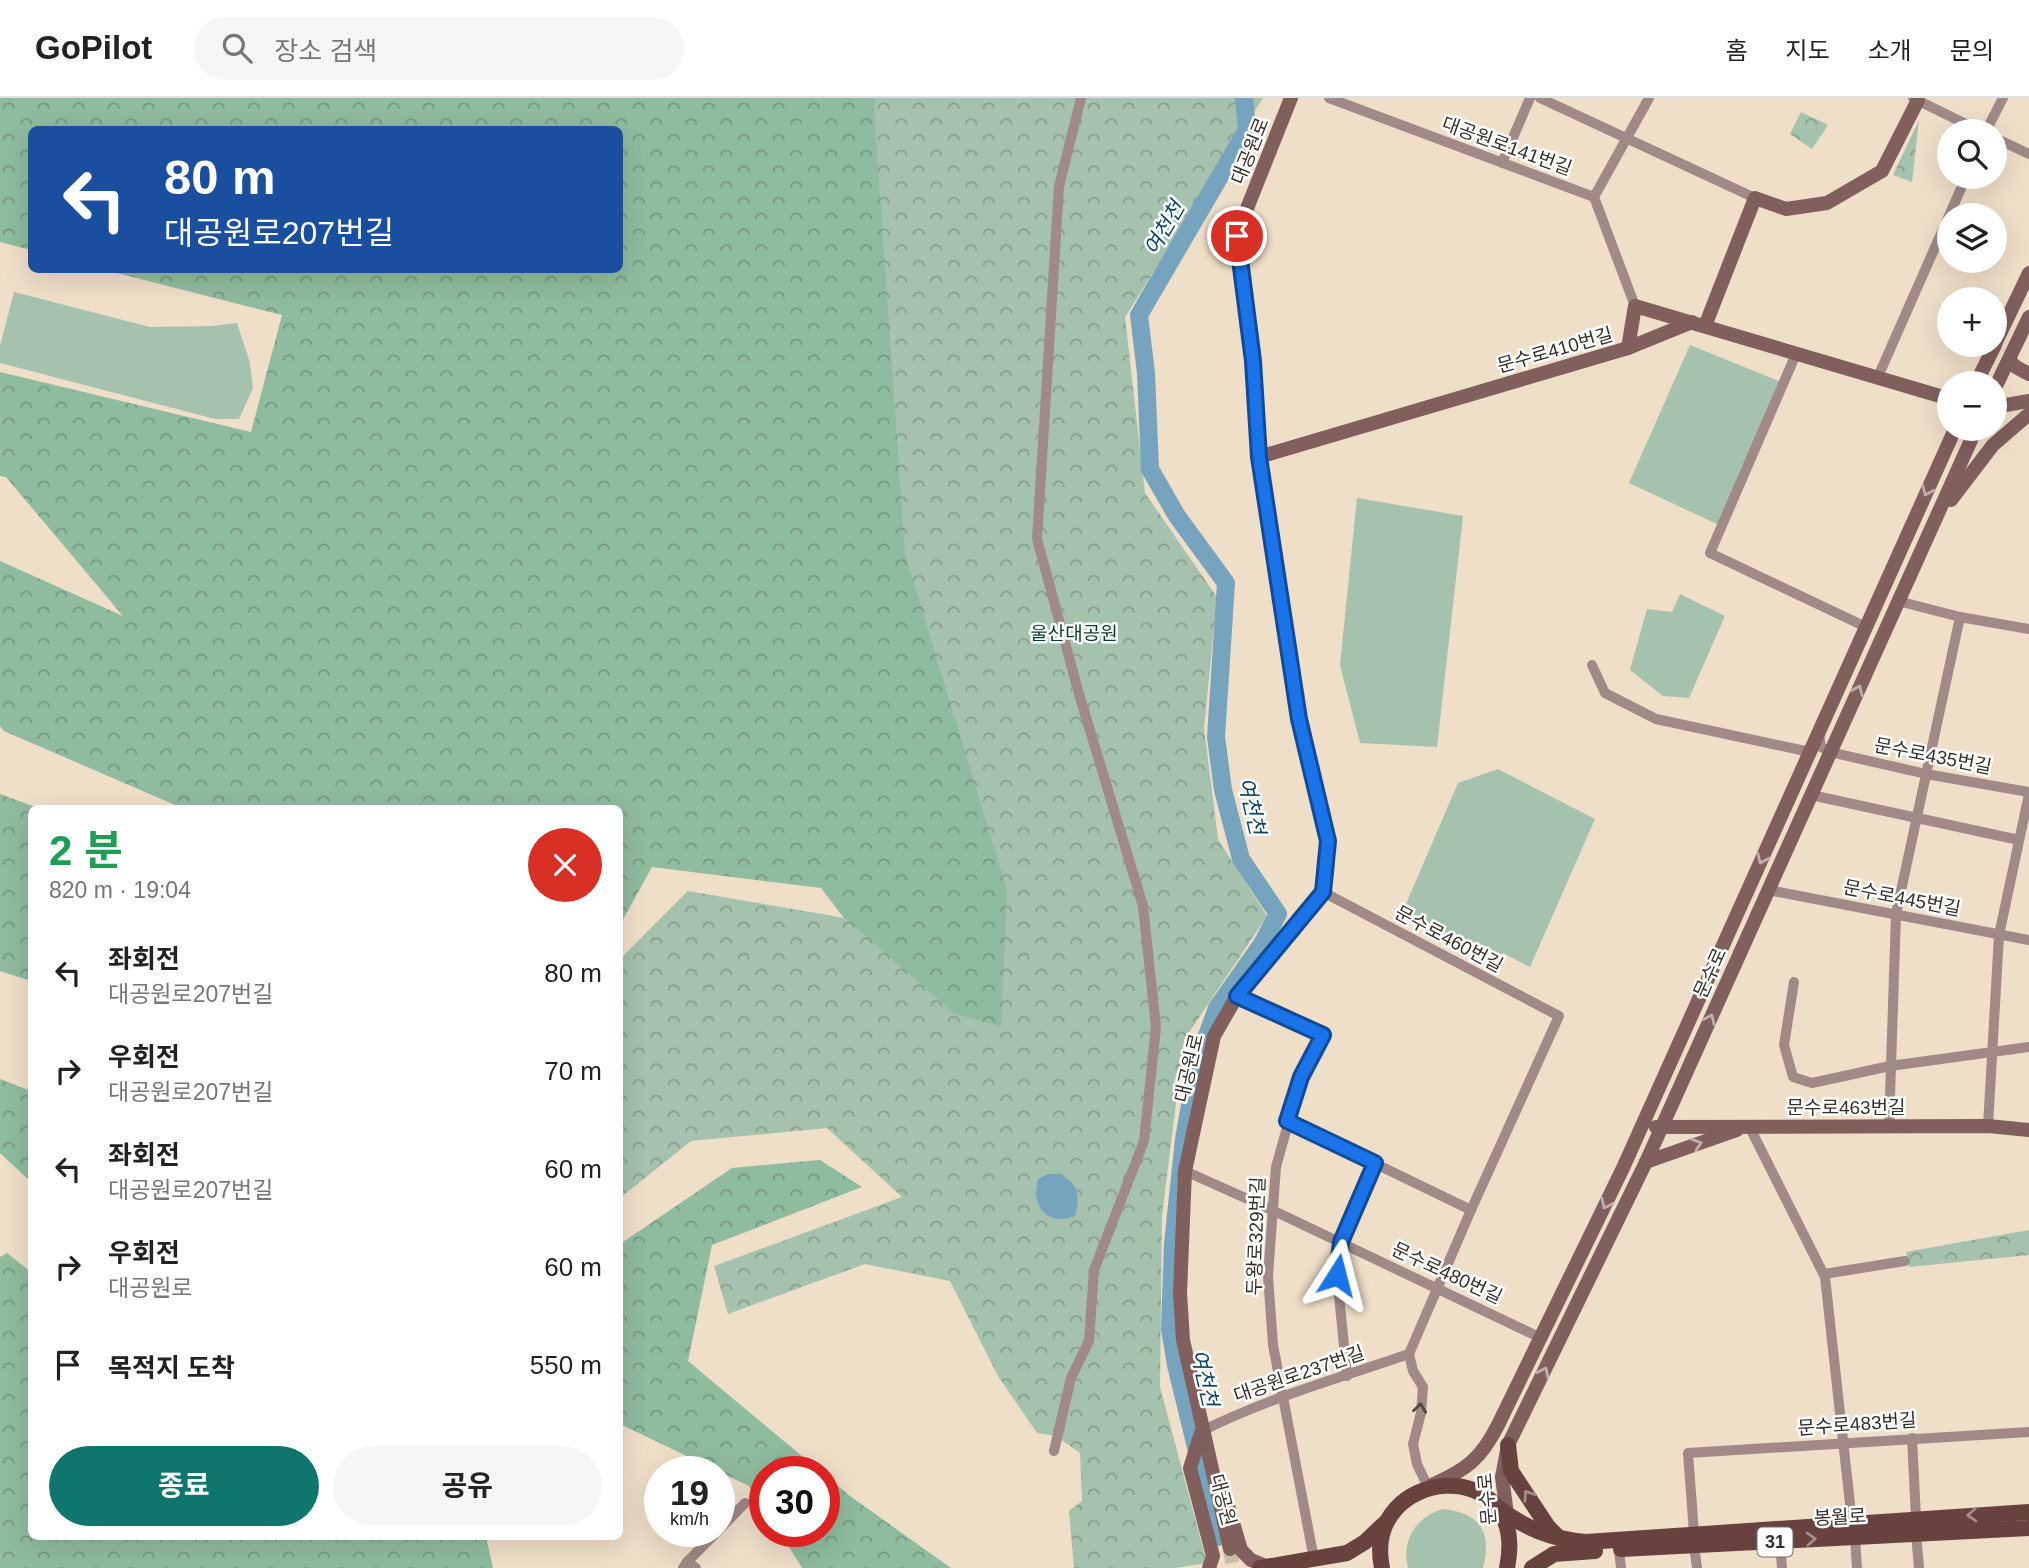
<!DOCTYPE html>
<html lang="ko">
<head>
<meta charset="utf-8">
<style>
  :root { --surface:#fff; --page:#f6f6f6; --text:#222; --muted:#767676; --line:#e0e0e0; --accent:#0f766e }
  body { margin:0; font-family:Arial,"Noto Sans KR",sans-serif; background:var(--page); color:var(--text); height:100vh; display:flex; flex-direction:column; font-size:26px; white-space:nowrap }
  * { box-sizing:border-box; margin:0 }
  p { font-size:23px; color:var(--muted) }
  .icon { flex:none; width:38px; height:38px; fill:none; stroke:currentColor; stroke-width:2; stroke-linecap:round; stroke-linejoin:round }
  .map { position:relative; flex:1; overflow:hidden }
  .drawer { position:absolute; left:28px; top:707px; width:595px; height:735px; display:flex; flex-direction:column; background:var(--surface); border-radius:10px; box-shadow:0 7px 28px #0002 }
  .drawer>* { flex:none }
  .banner { position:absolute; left:28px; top:28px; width:595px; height:147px; border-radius:10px; box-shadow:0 7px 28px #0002; background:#1a4fa0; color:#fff; overflow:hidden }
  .buttons { position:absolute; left:1937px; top:21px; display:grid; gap:14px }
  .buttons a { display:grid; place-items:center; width:70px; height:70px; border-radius:50%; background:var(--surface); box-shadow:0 7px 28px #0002; font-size:35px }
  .speed { position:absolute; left:644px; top:1358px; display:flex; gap:14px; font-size:35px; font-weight:700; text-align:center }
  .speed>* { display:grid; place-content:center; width:91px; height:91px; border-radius:50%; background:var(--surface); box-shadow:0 7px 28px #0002; line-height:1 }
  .speed small { font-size:18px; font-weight:400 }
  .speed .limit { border:10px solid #d22; background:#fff; color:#111 }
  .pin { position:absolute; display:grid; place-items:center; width:60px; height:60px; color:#fff; margin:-30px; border:4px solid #fff; border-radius:50%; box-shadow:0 2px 7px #0007 }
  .me { position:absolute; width:77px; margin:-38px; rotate:9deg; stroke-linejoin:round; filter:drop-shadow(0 0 5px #0008) }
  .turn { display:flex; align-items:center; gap:24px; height:147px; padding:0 21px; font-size:32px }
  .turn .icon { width:91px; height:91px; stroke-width:2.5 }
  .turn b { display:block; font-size:49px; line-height:60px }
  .round { display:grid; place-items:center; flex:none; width:74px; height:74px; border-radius:37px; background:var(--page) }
  .head { display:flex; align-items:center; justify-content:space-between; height:119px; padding:0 21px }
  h1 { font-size:42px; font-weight:700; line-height:52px; color:#1e9e55 }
  .primary-button { display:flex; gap:14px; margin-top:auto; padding:14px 21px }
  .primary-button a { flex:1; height:80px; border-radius:42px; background:var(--accent); color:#fff; font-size:28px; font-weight:700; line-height:80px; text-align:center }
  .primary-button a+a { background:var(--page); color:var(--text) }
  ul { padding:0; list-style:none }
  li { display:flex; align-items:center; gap:21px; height:98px; padding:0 21px }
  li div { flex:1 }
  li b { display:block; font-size:26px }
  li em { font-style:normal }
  header { display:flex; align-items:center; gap:42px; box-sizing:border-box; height:98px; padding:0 35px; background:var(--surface); border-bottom:2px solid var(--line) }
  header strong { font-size:33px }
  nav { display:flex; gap:38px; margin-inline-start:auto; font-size:24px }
  .search { width:490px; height:63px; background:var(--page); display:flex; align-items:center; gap:18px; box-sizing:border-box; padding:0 24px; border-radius:38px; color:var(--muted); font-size:26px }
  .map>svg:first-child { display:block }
  .grass { fill:#a4c2ad }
  .forest { fill:url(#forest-crowns) }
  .park { fill:url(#park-crowns) }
  .water { fill:#76a3be }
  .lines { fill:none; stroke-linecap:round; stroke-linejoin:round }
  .river { stroke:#76a3be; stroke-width:18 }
  .secondary-tunnel { stroke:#cabba8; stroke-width:14; stroke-dasharray:14 7; stroke-linecap:butt }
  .street { stroke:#a08987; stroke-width:10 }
  .secondary { stroke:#805f5c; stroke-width:14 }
  .primary { stroke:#68423f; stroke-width:16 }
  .oneway { stroke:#c0afae }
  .oneway2 { stroke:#50463f }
  .oneway3 { stroke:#a48e8c }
  .route-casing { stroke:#114b97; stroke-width:18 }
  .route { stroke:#1a73e8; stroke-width:12 }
  .labels { text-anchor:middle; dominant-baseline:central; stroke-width:5; stroke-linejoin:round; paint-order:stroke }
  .shield { fill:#fff; stroke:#726e68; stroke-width:2 }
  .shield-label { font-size:18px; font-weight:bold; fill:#363027 }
  .street-label { font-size:19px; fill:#363027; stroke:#fff }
  .park-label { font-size:19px; fill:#073f22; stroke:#fff }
  .water-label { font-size:21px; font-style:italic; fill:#094562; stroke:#fff }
</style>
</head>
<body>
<header>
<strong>GoPilot</strong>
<div class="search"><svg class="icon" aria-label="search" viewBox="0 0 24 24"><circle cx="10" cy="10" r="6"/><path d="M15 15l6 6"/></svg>장소 검색</div>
<nav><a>홈</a><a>지도</a><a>소개</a><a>문의</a></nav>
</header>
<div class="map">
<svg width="2029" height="1470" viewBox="0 0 2029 1470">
  <defs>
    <pattern id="forest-crowns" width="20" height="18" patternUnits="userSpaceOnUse" patternTransform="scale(1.75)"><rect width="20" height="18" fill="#8fbb9e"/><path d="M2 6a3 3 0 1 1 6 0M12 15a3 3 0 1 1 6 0" fill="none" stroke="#769881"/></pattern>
    <pattern id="park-crowns" width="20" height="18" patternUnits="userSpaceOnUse" patternTransform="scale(1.75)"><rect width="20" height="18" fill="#a4c2ad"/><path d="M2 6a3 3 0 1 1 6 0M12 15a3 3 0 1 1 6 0" fill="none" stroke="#869e8d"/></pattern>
  </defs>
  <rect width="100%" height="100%" fill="#efdec8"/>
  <g class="grass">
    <polygon points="14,194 150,229 212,228 237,225 250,265 253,290 239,321 215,321 0,265 0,248"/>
    <polygon points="1690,247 1781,284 1719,427 1629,385"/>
    <polygon points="1357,400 1463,418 1437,649 1360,645 1340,567"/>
    <polygon points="1680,496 1725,518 1689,600 1663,598 1630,572 1647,511 1672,514"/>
    <polygon points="1498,671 1595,721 1530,869 1503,855 1500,862 1403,813 1458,685"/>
    <path d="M1443 1411C1481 1415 1492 1434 1483 1470H1408C1401 1442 1416 1419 1443 1411Z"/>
  </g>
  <g class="forest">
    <polygon points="0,0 1063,0 1114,1019 943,949 821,790 652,769 620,827 620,710 182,710 4,633 0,628 0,463 123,518 6,379 0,378 0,274 251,334 282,217 105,172 620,172 620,32 32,32 31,152 0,144"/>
    <polygon points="0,696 38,710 32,710 31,883 0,873"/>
    <polygon points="0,981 31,993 31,1084 0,1055"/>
    <polygon points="820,1062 862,1089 712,1147 688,1263 821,1374 765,1374 765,1412 749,1388 620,1326 620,1146 732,1070"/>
    <polygon points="7,1155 31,1174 32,1438 486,1439 493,1470 0,1470 0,1159"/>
    <polygon points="824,1376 850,1398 951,1470 802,1470 779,1433 824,1433"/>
  </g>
  <g class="park">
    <polygon points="875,0 1263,0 1125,219 1145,395 1217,499 1204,630 1218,741 1267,818 1184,942 1162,1118 1160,1289 1207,1465 1175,1470 1074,1470 1069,1413 1082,1403 1080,1355 1056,1338 1037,1335 998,1278 950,1183 865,1166 728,1216 714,1168 902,1099 827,1030 691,1043 620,1100 620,861 688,793 845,820 955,916 1001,928 1007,792 905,456 874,10"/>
    <polygon points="1801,14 1828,27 1812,51 1790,36"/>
    <polygon points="1919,22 1912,84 1893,77"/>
    <polygon points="2029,1132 2029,1157 1909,1169 1906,1154"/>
  </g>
  <path class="water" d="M1048 1076C1075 1075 1082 1096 1075 1118 1047 1129 1031 1108 1038 1081Z"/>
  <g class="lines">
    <polyline class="river" points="1218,1439 1176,1267 1170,1231 1173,1146 1184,1041 1198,962 1217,910 1262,846 1278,816 1241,761 1223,692 1216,639 1226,485 1177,418 1150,371 1146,275 1139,217 1247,32 1244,0"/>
    <polyline class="secondary-tunnel" points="1230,1451 1233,1470"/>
    <g class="street">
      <polyline points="1329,0 1594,99"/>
      <polyline points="1540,0 1755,100"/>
      <polyline points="1913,0 1980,33"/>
      <polyline points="1986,33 2003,0"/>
      <polyline points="1995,40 2029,56"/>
      <polyline points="1502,65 1530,0"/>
      <polyline points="1635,208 1594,99 1649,0"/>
      <polyline points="1796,256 1710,455 1866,529"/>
      <polyline points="1877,281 1966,79"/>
      <polyline points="1898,503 1960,519 2029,531"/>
      <polyline points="1592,567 1605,595 1656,621 1810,654"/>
      <polyline points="1819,636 1821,649 1830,654 1926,676 2029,694"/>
      <polyline points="1811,697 2019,742"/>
      <polyline points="1768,792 2029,842"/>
      <polyline points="1323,794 1559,918 1471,1112 1409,1256 1413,1273 1423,1289 1421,1315 1413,1346 1417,1366 1428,1389"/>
      <polyline points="1794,884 1784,947 1793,979 1812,985 1890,968 2029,949"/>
      <polyline points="1237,898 1323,937 1301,979 1276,1069 1268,1178 1273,1247 1314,1461"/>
      <polyline points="1287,1023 1471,1112"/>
      <polyline points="1749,1028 1825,1179 1852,1424"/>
      <polyline points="1988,1028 1999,837 2029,696"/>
      <polyline points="1889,1029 1896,816 1960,519"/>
      <polyline points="1185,1073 1272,1112 1541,1240"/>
      <polyline points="1824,1176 1905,1163"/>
      <polyline points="1347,1278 1337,1177 1341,1144 1375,1065"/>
      <path d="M1202 1333C1268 1300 1339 1280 1409 1256"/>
      <polyline points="1912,1340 1916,1420"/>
      <polyline points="1054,1353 1071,1280 1089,1243 1094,1172 1144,1043 1156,929 1143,808 1079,596 1037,441 1059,88 1081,0"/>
      <polyline points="719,1432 745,1405"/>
      <polyline points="1694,1435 1688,1355 2029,1334"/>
      <polyline points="1916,1436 1919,1470"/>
      <polyline points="1855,1439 1857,1470"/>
      <polyline points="1780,1443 1782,1470"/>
      <polyline points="1694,1448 1697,1470"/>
      <polyline points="1619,1452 1621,1470"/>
      <polyline points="687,1464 718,1433"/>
      <polyline points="683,1470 687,1464 696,1470"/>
    </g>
    <g class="secondary">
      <polyline points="1705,228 1755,100 1786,111 1827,105 1882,73 1918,2"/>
      <polyline points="1995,246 2029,175"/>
      <polyline points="1628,250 1692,224"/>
      <polyline points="2009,262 2016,269 2029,276"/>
      <polyline points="1976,285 1995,247"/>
      <polyline points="1995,290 2029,219"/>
      <polyline points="1995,309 2029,303"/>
      <polyline points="1259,359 1628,250 1635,208 1950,301"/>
      <polyline points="1951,402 1993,347 2029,316"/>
      <polyline points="1656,1029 1988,1028 2029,1032"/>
      <polyline points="1646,1064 1737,1032"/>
      <polyline points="1201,1335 1190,1370 1213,1458 1209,1470"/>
      <path d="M1432 1387C1466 1372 1481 1361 1498 1327L1623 1070 1955 331"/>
      <polyline points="1225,1397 1241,1452 1251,1462 1268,1469"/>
      <polyline points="1508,1423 1502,1379 1508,1347 1646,1064 1976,331"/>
      <polyline points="1230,1451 1183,1242 1180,1195 1185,1073 1214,938 1237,898 1323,794 1328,743 1299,621 1259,359 1253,263 1236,138 1291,0"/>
    </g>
    <g class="primary">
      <polyline points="1508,1347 1511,1373 1548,1429 1559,1440"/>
      <path d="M1497 1409C1525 1430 1550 1441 1586 1444L2029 1414"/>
      <polyline points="1621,1451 2029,1430"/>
      <polyline points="1260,1470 1347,1455 1365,1444 1385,1425"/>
      <path d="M1382 1470C1361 1368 1531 1353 1507 1470"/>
      <polyline points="1532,1470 1554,1456 1595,1453"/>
    </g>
  </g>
  <defs><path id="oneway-chevron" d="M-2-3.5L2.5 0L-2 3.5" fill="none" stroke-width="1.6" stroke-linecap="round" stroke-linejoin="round" transform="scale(1.75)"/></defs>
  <g class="oneway">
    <use href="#oneway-chevron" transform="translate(1927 393) rotate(114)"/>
    <use href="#oneway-chevron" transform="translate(1858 592) rotate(-66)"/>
    <use href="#oneway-chevron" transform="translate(1762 761) rotate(114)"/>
    <use href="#oneway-chevron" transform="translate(1710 921) rotate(-66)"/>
    <use href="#oneway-chevron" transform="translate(1697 1046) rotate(-19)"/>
    <use href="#oneway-chevron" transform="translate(1606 1106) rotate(115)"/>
    <use href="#oneway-chevron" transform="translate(1544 1274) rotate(-64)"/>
  </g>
  <use class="oneway2" href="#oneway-chevron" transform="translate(1420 1310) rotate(-83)"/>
  <g class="oneway3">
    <use href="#oneway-chevron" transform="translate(1528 1397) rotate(-124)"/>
    <use href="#oneway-chevron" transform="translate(1972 1417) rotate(177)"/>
    <use href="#oneway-chevron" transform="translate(1811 1441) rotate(-3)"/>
  </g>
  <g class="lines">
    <defs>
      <polyline id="route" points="1237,138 1253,263 1259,359 1299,621 1328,743 1323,794 1237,898 1323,937 1301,979 1287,1023 1375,1065 1341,1144 1337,1177"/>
    </defs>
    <use href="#route" class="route-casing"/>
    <use href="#route" class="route"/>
  </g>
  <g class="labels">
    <rect class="shield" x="1757.5" y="1429.5" width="35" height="29" rx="5"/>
    <g class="shield-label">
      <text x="1775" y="1444">31</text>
    </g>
    <g class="street-label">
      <text transform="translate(1507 48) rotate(20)">대공원로141번길</text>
      <text transform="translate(1250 53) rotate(-68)">대공원로</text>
      <text transform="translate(1555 252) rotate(-16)">문수로410번길</text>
      <text transform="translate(1933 658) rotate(11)">문수로435번길</text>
      <text transform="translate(1902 800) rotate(11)">문수로445번길</text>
      <text transform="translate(1449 841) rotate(28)">문수로460번길</text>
      <text transform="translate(1710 875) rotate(-66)">문수로</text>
      <text transform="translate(1189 970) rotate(-77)">대공원로</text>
      <text x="1846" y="1009">문수로463번길</text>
      <text transform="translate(1256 1138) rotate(-88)">두왕로329번길</text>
      <text transform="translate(1447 1175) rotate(25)">문수로480번길</text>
      <text transform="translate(1299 1276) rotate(-19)">대공원로237번길</text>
      <text transform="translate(1857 1326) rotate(-4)">문수로483번길</text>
      <text transform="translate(1487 1401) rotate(-95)">문수로</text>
      <text transform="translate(1223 1402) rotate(75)">대공원</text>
      <text transform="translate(1840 1419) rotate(-3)">봉월로</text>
    </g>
    <g class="park-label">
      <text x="1074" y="535">울산대공원</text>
    </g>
    <g class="water-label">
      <text transform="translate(1164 130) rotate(-60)">여천천</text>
      <text transform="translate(1252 708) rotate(77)">여천천</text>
      <text transform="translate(1205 1280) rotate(77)">여천천</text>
    </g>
  </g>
</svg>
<div class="buttons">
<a><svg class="icon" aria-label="search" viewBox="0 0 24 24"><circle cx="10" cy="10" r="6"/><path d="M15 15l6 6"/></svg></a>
<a><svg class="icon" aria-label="layers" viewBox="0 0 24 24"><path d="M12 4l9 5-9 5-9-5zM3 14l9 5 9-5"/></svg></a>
<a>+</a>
<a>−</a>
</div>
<div class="speed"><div>19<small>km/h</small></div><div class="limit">30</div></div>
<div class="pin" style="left:1237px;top:138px;background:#d93025"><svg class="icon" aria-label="arrive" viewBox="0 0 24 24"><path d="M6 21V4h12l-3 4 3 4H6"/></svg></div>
<svg class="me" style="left:1337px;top:1177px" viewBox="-20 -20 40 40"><path d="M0-17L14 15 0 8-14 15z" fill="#1a73e8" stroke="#fff" stroke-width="4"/></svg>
<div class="banner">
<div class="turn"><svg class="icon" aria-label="left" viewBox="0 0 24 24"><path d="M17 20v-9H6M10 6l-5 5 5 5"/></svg><div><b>80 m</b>대공원로207번길</div></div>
</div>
<section class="drawer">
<div class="head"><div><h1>2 분</h1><p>820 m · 19:04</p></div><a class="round" style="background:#d93025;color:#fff"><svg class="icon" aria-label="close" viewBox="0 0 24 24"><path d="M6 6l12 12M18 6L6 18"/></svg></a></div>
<ul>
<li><svg class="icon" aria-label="left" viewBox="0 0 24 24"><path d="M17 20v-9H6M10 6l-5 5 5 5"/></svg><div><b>좌회전</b><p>대공원로207번길</p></div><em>80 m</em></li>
<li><svg class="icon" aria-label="right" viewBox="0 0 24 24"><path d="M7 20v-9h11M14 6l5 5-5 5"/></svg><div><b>우회전</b><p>대공원로207번길</p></div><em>70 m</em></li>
<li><svg class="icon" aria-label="left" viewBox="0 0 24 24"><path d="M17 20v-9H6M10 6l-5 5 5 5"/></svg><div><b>좌회전</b><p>대공원로207번길</p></div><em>60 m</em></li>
<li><svg class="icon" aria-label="right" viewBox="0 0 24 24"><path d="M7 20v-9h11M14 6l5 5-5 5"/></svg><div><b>우회전</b><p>대공원로</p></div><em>60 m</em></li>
<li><svg class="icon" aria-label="arrive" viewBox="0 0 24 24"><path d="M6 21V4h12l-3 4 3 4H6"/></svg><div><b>목적지 도착</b></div><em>550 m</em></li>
</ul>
<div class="primary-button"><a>종료</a><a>공유</a></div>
</section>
</div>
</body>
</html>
